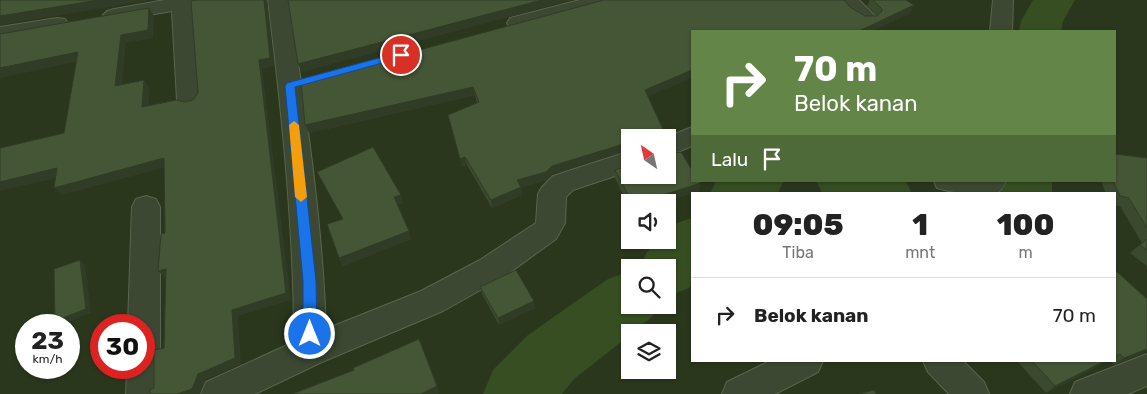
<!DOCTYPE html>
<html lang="id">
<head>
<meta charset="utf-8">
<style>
  :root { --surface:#fff; --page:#f2f2f2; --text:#222; --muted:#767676; --line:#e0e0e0 }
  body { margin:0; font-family:Rubik,sans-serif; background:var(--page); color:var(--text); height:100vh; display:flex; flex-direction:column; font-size:19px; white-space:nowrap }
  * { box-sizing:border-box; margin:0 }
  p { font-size:16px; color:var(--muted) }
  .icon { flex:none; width:28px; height:28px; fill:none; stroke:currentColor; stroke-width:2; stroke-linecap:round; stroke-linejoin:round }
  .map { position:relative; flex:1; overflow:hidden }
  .sheet { position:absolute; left:691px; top:192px; width:425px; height:170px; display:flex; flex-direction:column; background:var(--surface); border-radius:0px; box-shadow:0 1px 4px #0004 }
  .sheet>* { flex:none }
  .banner { position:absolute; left:691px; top:30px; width:425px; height:152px; border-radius:0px; box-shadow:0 1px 4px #0004; background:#638548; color:#fff; overflow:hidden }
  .needle { width:32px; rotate:326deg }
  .controls { position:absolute; left:621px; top:129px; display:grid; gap:10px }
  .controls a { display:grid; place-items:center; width:55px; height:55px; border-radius:0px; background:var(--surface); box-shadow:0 1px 4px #0004; font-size:25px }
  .speed { position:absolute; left:15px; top:314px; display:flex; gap:10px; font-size:25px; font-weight:700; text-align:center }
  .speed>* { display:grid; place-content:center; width:65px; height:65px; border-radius:50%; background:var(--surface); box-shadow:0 1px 4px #0004; line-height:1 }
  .speed small { font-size:12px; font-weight:400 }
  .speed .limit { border:8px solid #d22; background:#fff; color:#111 }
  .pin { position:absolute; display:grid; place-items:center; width:42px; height:42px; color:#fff; margin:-21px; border:2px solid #fff; border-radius:50%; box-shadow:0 1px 5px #0007 }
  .me { position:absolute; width:55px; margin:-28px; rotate:0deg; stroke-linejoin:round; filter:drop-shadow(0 0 4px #0008) }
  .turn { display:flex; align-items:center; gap:18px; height:105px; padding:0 20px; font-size:22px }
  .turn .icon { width:65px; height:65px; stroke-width:2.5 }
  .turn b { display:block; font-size:35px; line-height:42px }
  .then { display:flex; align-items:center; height:48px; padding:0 20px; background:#0003; gap:10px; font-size:19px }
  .eta { display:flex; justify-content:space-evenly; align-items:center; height:85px; text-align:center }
  .eta b { font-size:30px; font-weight:800; line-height:35px }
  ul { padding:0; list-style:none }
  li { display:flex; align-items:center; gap:15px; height:75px; padding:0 20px; border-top:1px solid var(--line) }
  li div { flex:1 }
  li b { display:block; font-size:19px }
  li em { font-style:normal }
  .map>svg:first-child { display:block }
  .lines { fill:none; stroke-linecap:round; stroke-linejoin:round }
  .river { fill:#364e22; fill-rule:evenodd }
  .minor-casing { stroke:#59664f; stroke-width:2 }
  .minor { fill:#3c4831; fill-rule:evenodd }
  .wall { fill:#3b4a2e }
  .shaded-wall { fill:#303c26 }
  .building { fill:#455636; stroke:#303c26 }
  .route { fill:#1a73e8; stroke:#114b97 }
  .slow { fill:#f59e0b }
</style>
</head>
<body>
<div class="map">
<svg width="1147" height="394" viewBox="0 0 1147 394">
  <rect width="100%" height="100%" fill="#2a371d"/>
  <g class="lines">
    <g class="river">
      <polygon points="1033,0 1075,0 1063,21 1061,31 1019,31 1021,21"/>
      <polygon points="716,181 784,181 777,194 710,194"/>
      <polygon points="816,181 906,181 912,194 823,194"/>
      <rect x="998" y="181" width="54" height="13"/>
      <polygon points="692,218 692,284 689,288 668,296 668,268 639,268 647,252 658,240 668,240 668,229 671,225"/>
      <polygon points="630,271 630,305 658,305 652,317 633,332 630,332 630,335 574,379 562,394 483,394 493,370 528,335 608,279"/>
    </g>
    <defs>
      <g id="minor">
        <polygon points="165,0 211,0 208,4 193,8 201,100 198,106 189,108 180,106 177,100 172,11 114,21 107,19 103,15 107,11 114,9"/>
        <path d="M268 0H288C306 109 322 219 326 329L421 291 480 260 536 223 538 194 542 187 553 176 630 151V171L573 190 566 197 565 223 556 239 502 278 443 311 322 362 255 394H201L206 382 294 342C294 228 282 113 268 0Z"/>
        <polygon points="580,0 614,0 611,4 518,29 510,28 507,23 510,18"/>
        <path d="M837 0H859L877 18 873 22C858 26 845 12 837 0Z"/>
        <polygon points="993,0 1013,0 1012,31 990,31"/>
        <polygon points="57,18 65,19 68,24 65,29 0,41 0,27"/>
        <polygon points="692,127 692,146 668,156 668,138 665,138"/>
        <path d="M934 181H1006C1004 186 1002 190 996 193 984 198 950 192 937 188Z"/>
        <polygon points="146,196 156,199 160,207 160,394 126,394 127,368 144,368 144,325 128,325 132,207 136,199"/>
        <polygon points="1147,354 1147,386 1128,394 1070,394 1075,382"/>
        <polygon points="770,361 823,361 818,372 775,394 722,394 727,382"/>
        <polygon points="923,361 963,361 984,382 989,394 949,394 928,372"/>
      </g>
    </defs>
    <use href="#minor" class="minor-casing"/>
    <use href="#minor" class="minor"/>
  </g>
  <g class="wall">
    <polygon points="604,0 850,7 865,16 877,16 867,6 870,0 906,0 910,13 872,31 692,31 648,96 630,138 630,150 552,174 547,180 521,187 522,195 492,208 467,165 462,166 448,115 477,103 475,95 309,133"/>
    <polygon points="668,149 676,153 699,191 666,201 667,202 630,202 630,209 615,178 615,170 630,165"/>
    <polygon points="1147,158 1147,266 1130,253 1142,243 1120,206 1115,205 1115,194 1106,194 1101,181 1115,181"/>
    <polygon points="317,172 403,203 397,205 411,239 343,266 339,258 343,219"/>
    <polygon points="1115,270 1147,299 1147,351 1114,365 1110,361 1115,361"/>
    <polygon points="480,287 535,308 499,325 482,294"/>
    <polygon points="1017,361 1108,361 1046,393"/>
  </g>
  <g class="shaded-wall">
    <polygon points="99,0 152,0 0,25 0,16"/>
    <polygon points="264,0 267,0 274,66 262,69 291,300 238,316 241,364 205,380 200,394 177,394 198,374 232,310"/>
    <polygon points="542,0 573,0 302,72 298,64"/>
    <polygon points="914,5 910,13 872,31 859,31"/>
    <polygon points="149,8 154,16 153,38 126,43 121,94 115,86 121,35"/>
    <polygon points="78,52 84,60 1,78 0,80 0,68"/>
    <polygon points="692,70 692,78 644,98 645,90"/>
    <polygon points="144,80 150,88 148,115 142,107"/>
    <polygon points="473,87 475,95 309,133 305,125"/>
    <polygon points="630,142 630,150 552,174 547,180 517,188 517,180 552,166"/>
    <polygon points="465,157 467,165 462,166 460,159"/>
    <polygon points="164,158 170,166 62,195 54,188"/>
    <polygon points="57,168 65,176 0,191 0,182"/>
    <polygon points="701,183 699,191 661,202 663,195"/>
    <polygon points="521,187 522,195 492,208 491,200"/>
    <polygon points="401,195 403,203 397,205 394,197"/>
    <polygon points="671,210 670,217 668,218 668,211"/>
    <polygon points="409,231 411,239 343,266 339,258"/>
    <polygon points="80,260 85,264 91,313 60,325 55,321"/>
    <polygon points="166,269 172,277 165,278 158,271"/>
    <polygon points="534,301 535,308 499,325 498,318"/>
    <polygon points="419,339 440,393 437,394 421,394"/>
    <polygon points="1147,349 1147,351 1114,365 1124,358"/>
    <polygon points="1105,361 1108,361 1046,393 1055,386"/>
  </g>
  <g class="building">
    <polygon points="0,0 99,0 0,16"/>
    <polygon points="196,0 264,0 270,58 259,60 286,293 232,310 235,358 198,374 192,389 177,394 150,394 150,390 154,388 154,350 164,348 166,269 158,271 161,234 165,233 164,158 54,188 57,168 0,182 0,148 64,133 78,52 0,68 0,34 149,8 148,30 121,35 115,86 144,80 142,107 176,100 184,102 193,100 198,93 191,1"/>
    <polygon points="288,0 542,0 298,64"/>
    <polygon points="604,0 844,0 850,7 865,16 877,16 882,11 882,9 873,0 906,0 914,5 859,31 692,31 692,70 645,90 667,138 630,138 630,142 552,166 546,172 517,180 521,187 491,200 465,157 460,159 448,115 479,102 473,87 305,125 301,82"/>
    <polygon points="668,138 668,149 674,148 676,153 681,152 692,170 692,181 700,181 701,183 663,195 667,202 632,202 615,170 630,165 630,175 668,175"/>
    <polygon points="373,147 401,195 394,197 409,231 339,258 327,224 343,219 317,172"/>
    <polygon points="1115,154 1147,158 1147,228 1129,198 1120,196 1113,181 1115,181"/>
    <polygon points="668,203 671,210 668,211"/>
    <polygon points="1147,239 1147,250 1140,245"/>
    <polygon points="80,260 86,309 55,321 54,269"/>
    <polygon points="516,270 534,301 498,318 480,287"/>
    <polygon points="1115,270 1147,299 1147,349 1124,358 1120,354 1115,356"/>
    <polygon points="419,339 437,386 421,394 292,394 354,370 353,368"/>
    <polygon points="1032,361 1105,361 1055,386"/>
    <polygon points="874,390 876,394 859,394"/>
  </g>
  <polygon class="route" points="401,52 405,55 404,57 295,87 316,281 317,334 315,339 310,340 305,339 303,334 303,281 285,86 287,83"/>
  <polygon class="slow" points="294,121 299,125 307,197 301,202 295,197 289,125"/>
</svg>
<div class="controls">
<a><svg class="needle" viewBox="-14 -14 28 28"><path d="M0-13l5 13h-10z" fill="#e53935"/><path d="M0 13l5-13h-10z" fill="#767676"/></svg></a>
<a><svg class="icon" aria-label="sound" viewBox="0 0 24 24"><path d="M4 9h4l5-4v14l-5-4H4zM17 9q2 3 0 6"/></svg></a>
<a><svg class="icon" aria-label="search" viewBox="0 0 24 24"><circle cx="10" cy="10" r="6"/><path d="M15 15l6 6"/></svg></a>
<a><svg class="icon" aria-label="layers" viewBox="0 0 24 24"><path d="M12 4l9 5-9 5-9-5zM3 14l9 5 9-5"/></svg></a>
</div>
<div class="speed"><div>23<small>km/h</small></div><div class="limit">30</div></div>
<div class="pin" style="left:401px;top:55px;background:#d93025"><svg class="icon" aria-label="arrive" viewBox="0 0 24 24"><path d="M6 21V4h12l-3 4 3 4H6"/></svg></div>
<svg class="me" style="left:310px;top:334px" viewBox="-20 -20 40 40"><circle r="17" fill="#1a73e8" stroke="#fff" stroke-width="3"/><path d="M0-11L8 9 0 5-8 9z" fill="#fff"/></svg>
<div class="banner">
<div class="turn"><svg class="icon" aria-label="right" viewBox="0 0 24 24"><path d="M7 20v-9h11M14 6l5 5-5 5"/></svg><div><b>70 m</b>Belok kanan</div></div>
<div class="then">Lalu<svg class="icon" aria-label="arrive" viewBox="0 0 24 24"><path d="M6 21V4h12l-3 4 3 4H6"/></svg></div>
</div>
<section class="sheet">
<div class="eta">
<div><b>09:05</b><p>Tiba</p></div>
<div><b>1</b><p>mnt</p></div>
<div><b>100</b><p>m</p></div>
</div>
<ul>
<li><svg class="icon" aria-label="right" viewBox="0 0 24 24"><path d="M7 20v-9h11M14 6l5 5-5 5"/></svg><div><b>Belok kanan</b></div><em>70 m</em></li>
</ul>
</section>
</div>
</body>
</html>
